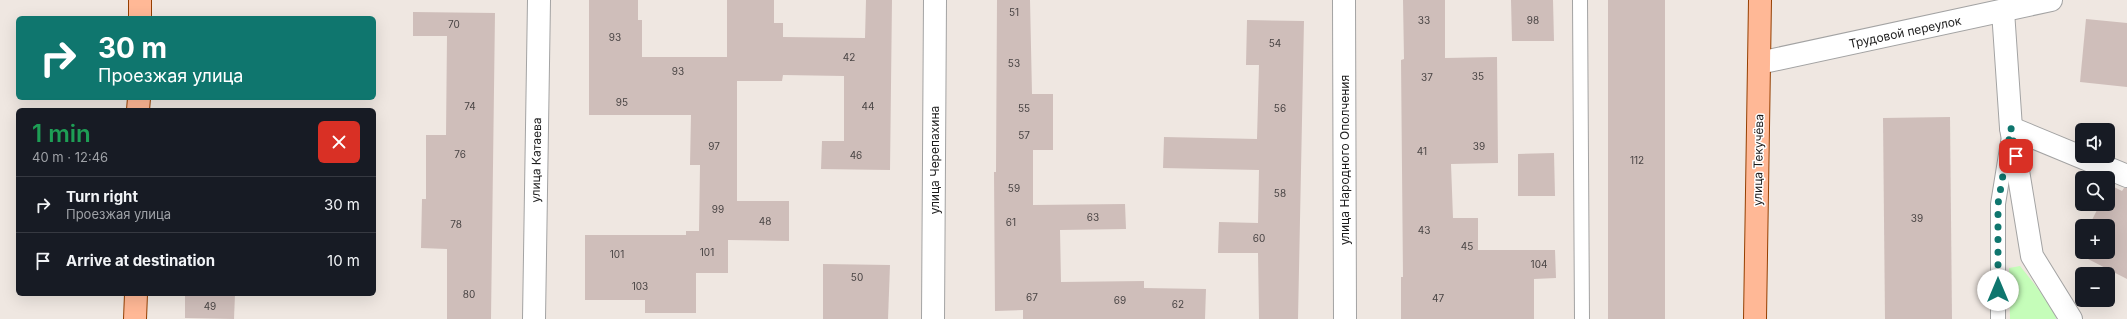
<!DOCTYPE html>
<html lang="en">
<head>
<meta charset="utf-8">
<style>
  :root { --surface:#171b24; --page:#242831; --text:#f1f3f6; --muted:#9ea1a6; --line:#363941 }
  body { margin:0; font-family:Inter,sans-serif; background:var(--page); color:var(--text); height:100vh; display:flex; flex-direction:column; font-size:15px; white-space:nowrap }
  * { box-sizing:border-box; margin:0 }
  p { font-size:13px; color:var(--muted) }
  .icon { flex:none; width:22px; height:22px; fill:none; stroke:currentColor; stroke-width:2; stroke-linecap:round; stroke-linejoin:round }
  .map { position:relative; flex:1; overflow:hidden }
  .drawer { position:absolute; left:16px; top:108px; width:360px; height:188px; display:flex; flex-direction:column; background:var(--surface); border-radius:6px; box-shadow:0 4px 16px #0002 }
  .drawer>* { flex:none }
  .guide { position:absolute; left:16px; top:16px; width:360px; height:84px; border-radius:6px; box-shadow:0 4px 16px #0002; background:#0f766e; color:#fff; overflow:hidden }
  .tools { position:absolute; left:2075px; top:123px; display:grid; gap:8px }
  .tools a { display:grid; place-items:center; width:40px; height:40px; border-radius:6px; background:var(--surface); box-shadow:0 4px 16px #0002; font-size:20px }
  .pin { position:absolute; display:grid; place-items:center; width:34px; height:34px; color:#fff; margin:-17px; border-radius:8px; box-shadow:0 2px 6px #0006 }
  .me { position:absolute; width:44px; margin:-22px; rotate:0deg; stroke-linejoin:round; filter:drop-shadow(0 0 3px #0008) }
  .turn { display:flex; align-items:center; gap:14px; height:84px; padding:0 16px; font-size:18px }
  .turn .icon { width:52px; height:52px; stroke-width:2.5 }
  .turn b { display:block; font-size:28px; line-height:34px }
  .round { display:grid; place-items:center; flex:none; width:42px; height:42px; border-radius:6px; background:var(--page) }
  .headline { display:flex; align-items:center; justify-content:space-between; height:68px; padding:0 16px }
  h1 { font-size:24px; font-weight:600; line-height:30px; color:#1e9e55 }
  ul { padding:0; list-style:none }
  li { display:flex; align-items:center; gap:12px; height:56px; padding:0 16px; border-top:1px solid var(--line) }
  li div { flex:1 }
  li b { display:block; font-size:15px }
  li em { font-style:normal }
  .map>svg:first-child { display:block }
  .park { fill:#c5fdb9 }
  .building { fill:#cfbeba }
  .lines { fill:none; stroke-linecap:round; stroke-linejoin:round }
  .service-casing { stroke:#a3a3a3; stroke-width:16 }
  .minor-casing { stroke:#a3a3a3; stroke-width:24 }
  .primary-casing { stroke:#953f00; stroke-width:24 }
  .service { stroke:#fff; stroke-width:14 }
  .minor { stroke:#fff; stroke-width:22 }
  .primary { stroke:#ffb896; stroke-width:22 }
  .route { stroke:#0f766e; stroke-width:7; stroke-dasharray:0 12.6 }
  .labels { text-anchor:middle; dominant-baseline:central; stroke-width:3; stroke-linejoin:round; paint-order:stroke }
  .number-label { font-size:10px; fill:#494444 }
  .street-label { font-size:12px; fill:#1c1c1c; stroke:#fff }
</style>
</head>
<body>
<div class="map">
<svg width="2127" height="319" viewBox="0 0 2127 319">
  <rect width="100%" height="100%" fill="#efe7e1"/>
  <polygon class="park" points="2020,266 2055,310 2056,319 2010,319 2009,268"/>
  <g class="building">
    <polygon points="589,0 638,0 638,20 642,20 642,57 727,57 727,0 774,0 774,23 783,23 783,37 865,38 866,0 892,0 890,170 821,169 822,141 844,141 844,76 783,75 782,81 737,81 737,201 789,201 789,241 728,240 728,273 696,273 696,313 645,313 645,300 585,300 585,235 686,235 686,231 699,231 700,165 690,165 691,115 589,115"/>
    <polygon points="997,0 1030,0 1032,94 1053,94 1053,150 1033,150 1033,205 1125,204 1126,229 1060,230 1061,282 1144,281 1144,288 1206,289 1205,319 1023,319 1023,310 995,311 994,172 996,172"/>
    <polygon points="1403,0 1445,0 1445,58 1497,57 1498,163 1451,164 1453,218 1478,218 1478,250 1555,250 1556,278 1534,279 1534,319 1401,319 1401,277 1403,277 1401,60 1404,59"/>
    <polygon points="1511,0 1553,0 1554,41 1512,41"/>
    <rect x="1608" y="0" width="57" height="319"/>
    <polygon points="413,12 495,13 491,319 447,319 447,249 421,248 422,199 426,199 426,135 446,135 447,36 413,36"/>
    <polygon points="2086,19 2127,23 2127,87 2080,82"/>
    <polygon points="1247,20 1304,21 1298,319 1259,319 1258,253 1218,253 1219,222 1258,223 1259,170 1163,168 1164,137 1257,139 1259,65 1246,65"/>
    <polygon points="1950,117 1952,319 1885,319 1883,118"/>
    <polygon points="1554,153 1555,196 1518,196 1518,154"/>
    <polygon points="2110,185 2122,191 2124,188 2127,188 2127,279 2088,259 2092,252 2108,252 2108,226 2089,226 2100,204 2108,204"/>
    <polygon points="823,264 890,265 888,319 823,319"/>
    <polygon points="185,294 235,294 234,319 185,318"/>
  </g>
  <g class="lines">
    <defs>
      <g id="service">
        <polyline points="1580,0 1582,319"/>
        <polyline points="1998,319 1998,204 2008,142"/>
      </g>
      <g id="minor">
        <polyline points="1344,0 1345,319"/>
        <polyline points="2003,11 2011,128 2032,256 2071,319"/>
        <polyline points="1759,63 2051,0"/>
        <polyline points="2011,128 2127,176"/>
        <polyline points="534,319 539,0"/>
        <polyline points="933,319 935,0"/>
      </g>
      <g id="primary">
        <polyline points="140,18 140,0"/>
        <polyline points="138,110 139,98"/>
        <polyline points="135,319 136,294"/>
        <polyline points="1755,319 1760,0"/>
      </g>
    </defs>
    <use href="#service" class="service-casing"/>
    <use href="#minor" class="minor-casing"/>
    <use href="#primary" class="primary-casing"/>
    <use href="#service" class="service"/>
    <use href="#minor" class="minor"/>
    <use href="#primary" class="primary"/>
  </g>
  <g class="lines">
    <polyline class="route" points="1998,290 1998,204 2011,128 2016,156"/>
  </g>
  <g class="labels">
    <g class="number-label">
      <text x="1014" y="12">51</text>
      <text x="1424" y="20">33</text>
      <text x="1533" y="20">98</text>
      <text x="454" y="24">70</text>
      <text x="615" y="37">93</text>
      <text x="1275" y="43">54</text>
      <text x="849" y="57">42</text>
      <text x="1014" y="63">53</text>
      <text x="678" y="71">93</text>
      <text x="1478" y="76">35</text>
      <text x="1427" y="77">37</text>
      <text x="622" y="102">95</text>
      <text x="470" y="106">74</text>
      <text x="868" y="106">44</text>
      <text x="1024" y="108">55</text>
      <text x="1280" y="108">56</text>
      <text x="1024" y="135">57</text>
      <text x="714" y="146">97</text>
      <text x="1479" y="146">39</text>
      <text x="1422" y="151">41</text>
      <text x="460" y="154">76</text>
      <text x="856" y="155">46</text>
      <text x="1637" y="160">112</text>
      <text x="1014" y="188">59</text>
      <text x="1280" y="193">58</text>
      <text x="718" y="209">99</text>
      <text x="1093" y="217">63</text>
      <text x="1917" y="218">39</text>
      <text x="765" y="221">48</text>
      <text x="1011" y="222">61</text>
      <text x="456" y="224">78</text>
      <text x="1424" y="230">43</text>
      <text x="1259" y="238">60</text>
      <text x="1467" y="246">45</text>
      <text x="707" y="252">101</text>
      <text x="617" y="254">101</text>
      <text x="1539" y="264">104</text>
      <text x="857" y="277">50</text>
      <text x="640" y="286">103</text>
      <text x="469" y="294">80</text>
      <text x="1032" y="297">67</text>
      <text x="1438" y="298">47</text>
      <text x="1120" y="300">69</text>
      <text x="1178" y="304">62</text>
      <text x="210" y="306">49</text>
    </g>
    <g class="street-label">
      <text transform="translate(1905 32) rotate(-12)">Трудовой переулок</text>
      <text transform="translate(536 160) rotate(-89)">улица Катаева</text>
      <text transform="translate(934 160) rotate(-90)">улица Черепахина</text>
      <text transform="translate(1344 160) rotate(-90)">улица Народного Ополчения</text>
      <text transform="translate(1758 160) rotate(-89)">улица Текучёва</text>
    </g>
  </g>
</svg>
<div class="tools">
<a><svg class="icon" aria-label="sound" viewBox="0 0 24 24"><path d="M4 9h4l5-4v14l-5-4H4zM17 9q2 3 0 6"/></svg></a>
<a><svg class="icon" aria-label="search" viewBox="0 0 24 24"><circle cx="10" cy="10" r="6"/><path d="M15 15l6 6"/></svg></a>
<a>+</a>
<a>−</a>
</div>
<div class="pin" style="left:2016px;top:156px;background:#d93025"><svg class="icon" aria-label="arrive" viewBox="0 0 24 24"><path d="M6 21V4h12l-3 4 3 4H6"/></svg></div>
<svg class="me" style="left:1998px;top:290px" viewBox="-20 -20 40 40"><circle r="19" fill="#fff"/><path d="M0-13L10 11 0 6-10 11z" fill="#0f766e"/></svg>
<div class="guide">
<div class="turn"><svg class="icon" aria-label="right" viewBox="0 0 24 24"><path d="M7 20v-9h11M14 6l5 5-5 5"/></svg><div><b>30 m</b>Проезжая улица</div></div>
</div>
<section class="drawer">
<div class="headline"><div><h1>1 min</h1><p>40 m · 12:46</p></div><a class="round" style="background:#d93025;color:#fff"><svg class="icon" aria-label="close" viewBox="0 0 24 24"><path d="M6 6l12 12M18 6L6 18"/></svg></a></div>
<ul>
<li><svg class="icon" aria-label="right" viewBox="0 0 24 24"><path d="M7 20v-9h11M14 6l5 5-5 5"/></svg><div><b>Turn right</b><p>Проезжая улица</p></div><em>30 m</em></li>
<li><svg class="icon" aria-label="arrive" viewBox="0 0 24 24"><path d="M6 21V4h12l-3 4 3 4H6"/></svg><div><b>Arrive at destination</b></div><em>10 m</em></li>
</ul>
</section>
</div>
</body>
</html>
